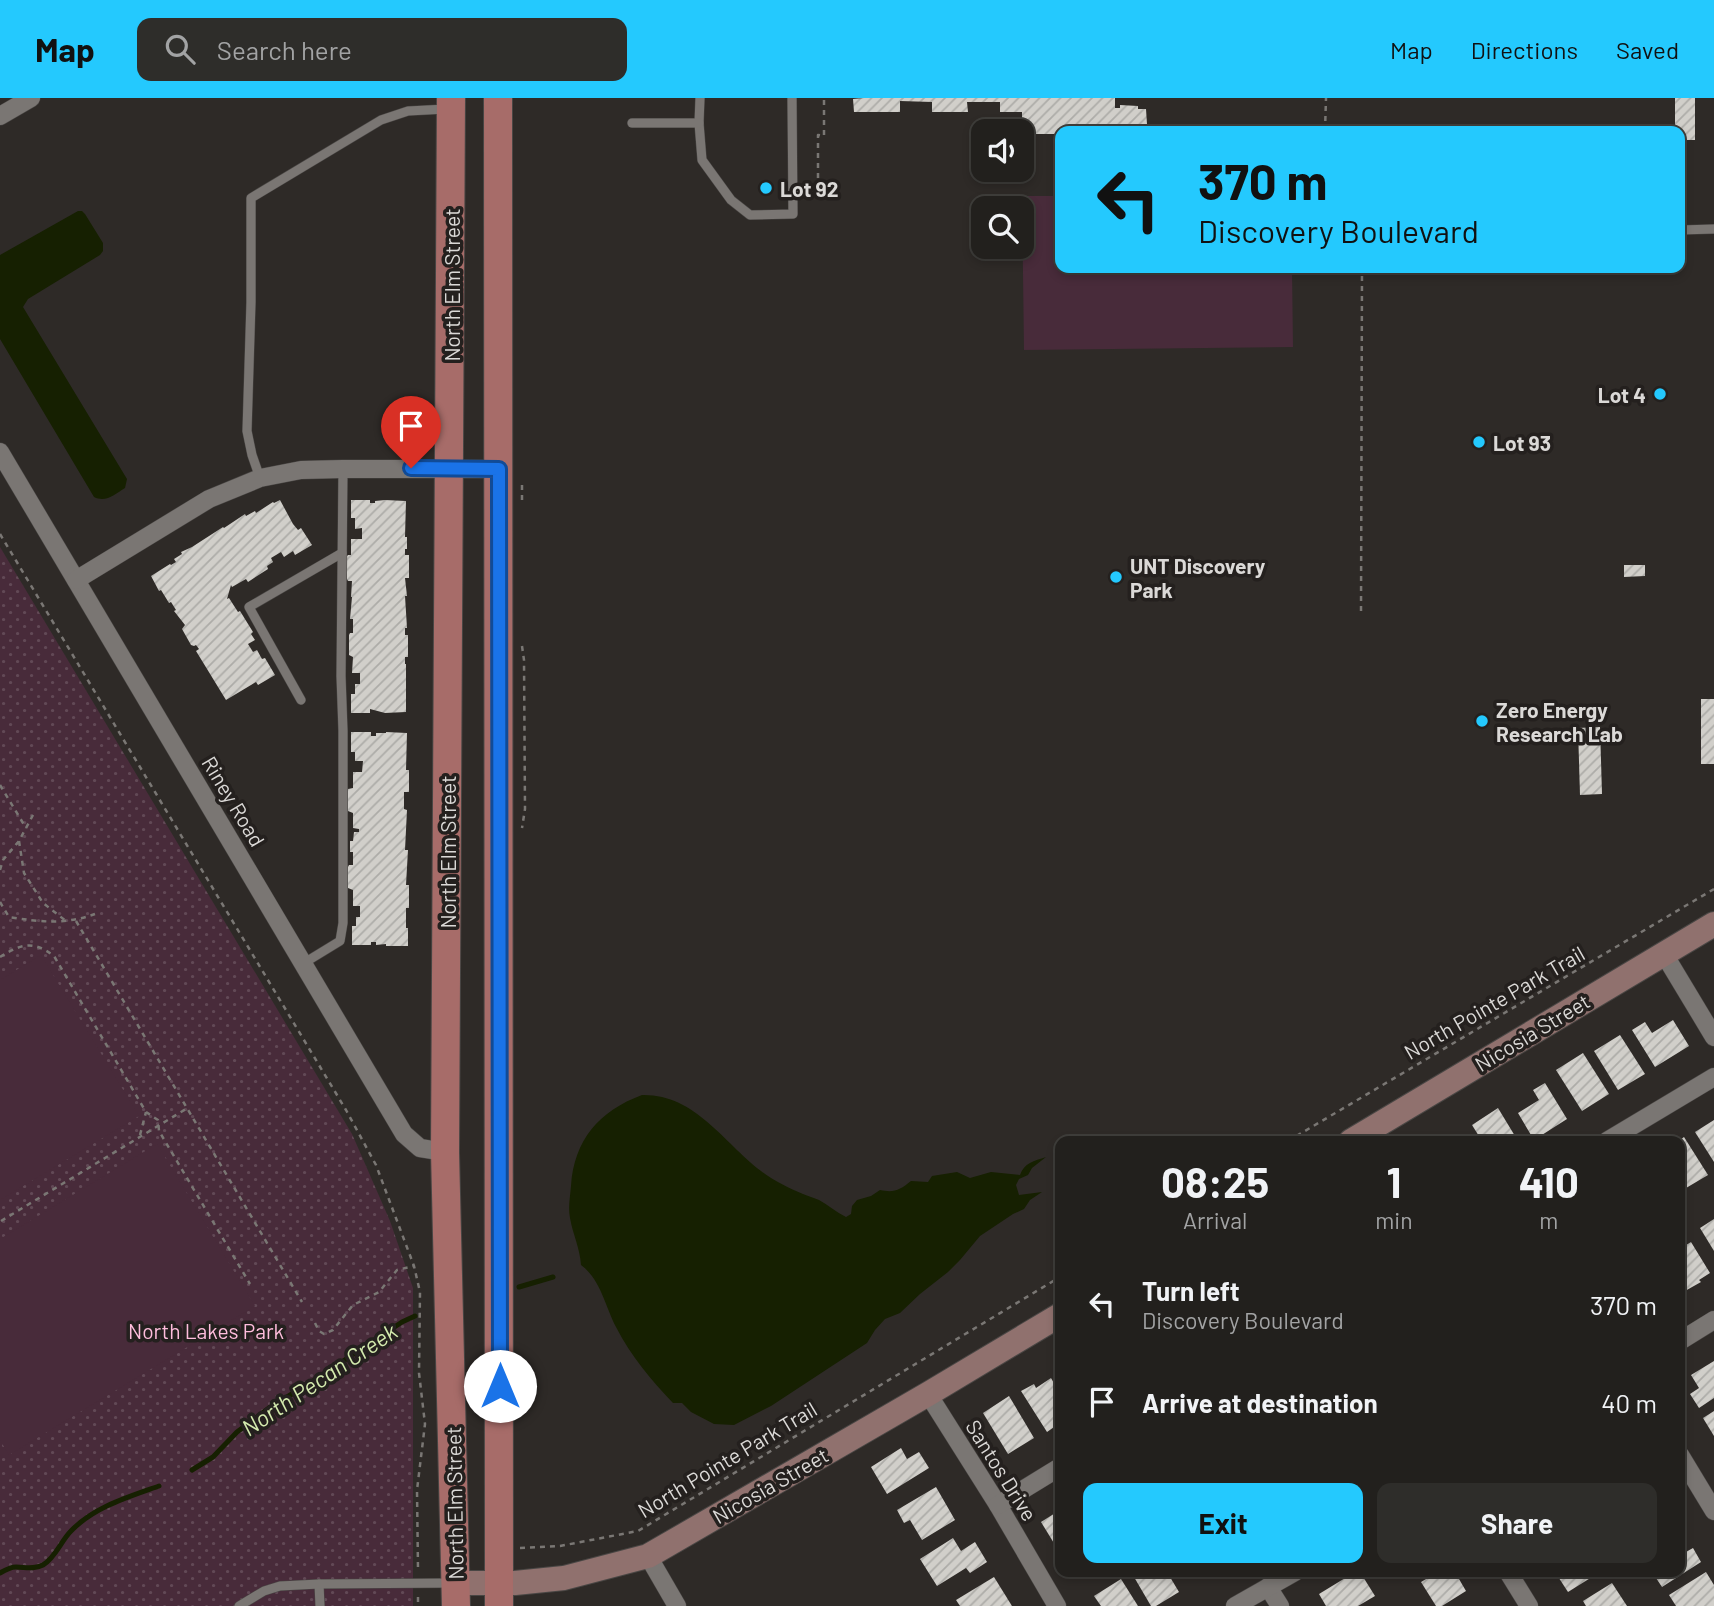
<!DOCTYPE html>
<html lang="en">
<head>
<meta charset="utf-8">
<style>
  :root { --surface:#22201d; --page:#2e2d2a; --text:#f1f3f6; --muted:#a2a3a4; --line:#3f3e3b; --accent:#24c9fe }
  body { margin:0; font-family:Barlow,sans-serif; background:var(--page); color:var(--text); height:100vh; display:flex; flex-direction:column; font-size:26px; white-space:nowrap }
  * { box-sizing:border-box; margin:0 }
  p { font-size:23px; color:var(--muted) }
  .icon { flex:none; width:38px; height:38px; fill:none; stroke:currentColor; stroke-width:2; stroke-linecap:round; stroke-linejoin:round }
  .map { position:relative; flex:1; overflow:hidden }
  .sheet { position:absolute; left:1055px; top:1038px; width:630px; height:441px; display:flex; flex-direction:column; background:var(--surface); border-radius:14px; box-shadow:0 4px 10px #0003,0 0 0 2px var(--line) }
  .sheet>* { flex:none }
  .top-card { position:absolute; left:1055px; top:28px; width:630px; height:147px; border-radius:14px; box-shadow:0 4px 10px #0003,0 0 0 2px var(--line); background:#24c9fe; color:#111; overflow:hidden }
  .tools { position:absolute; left:971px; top:21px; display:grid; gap:14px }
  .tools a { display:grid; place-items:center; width:63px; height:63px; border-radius:14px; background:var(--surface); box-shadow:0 4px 10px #0003,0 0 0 2px var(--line); font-size:35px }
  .pin { position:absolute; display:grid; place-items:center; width:60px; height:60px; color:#fff; margin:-72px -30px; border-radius:50% 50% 50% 0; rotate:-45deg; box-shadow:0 0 7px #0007 }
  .pin .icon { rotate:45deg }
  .me { position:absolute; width:77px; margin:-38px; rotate:0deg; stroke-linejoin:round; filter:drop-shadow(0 0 5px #0008) }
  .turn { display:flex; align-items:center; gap:24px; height:147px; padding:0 28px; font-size:32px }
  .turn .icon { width:91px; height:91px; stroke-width:2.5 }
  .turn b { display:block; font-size:49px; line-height:60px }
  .eta { display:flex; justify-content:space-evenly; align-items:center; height:119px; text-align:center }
  .eta b { font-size:42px; font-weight:700; line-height:49px }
  .cta { display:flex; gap:14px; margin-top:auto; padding:14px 28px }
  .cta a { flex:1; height:80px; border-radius:14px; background:var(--accent); color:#111; font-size:28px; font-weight:700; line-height:80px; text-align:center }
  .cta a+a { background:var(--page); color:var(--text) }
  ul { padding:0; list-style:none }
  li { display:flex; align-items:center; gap:21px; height:98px; padding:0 28px }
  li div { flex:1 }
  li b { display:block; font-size:26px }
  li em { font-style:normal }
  header { display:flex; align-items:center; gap:42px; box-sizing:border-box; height:98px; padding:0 35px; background:var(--accent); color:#111 }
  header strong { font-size:33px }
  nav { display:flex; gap:38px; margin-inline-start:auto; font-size:24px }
  .search { width:490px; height:63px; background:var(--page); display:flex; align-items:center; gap:18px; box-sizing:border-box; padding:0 24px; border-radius:14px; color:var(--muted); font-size:26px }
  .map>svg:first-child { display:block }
  .park { fill:url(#park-dots) }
  .pitch { fill:#482b3a }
  .water { fill:#162001 }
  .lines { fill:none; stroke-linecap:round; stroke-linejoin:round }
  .stream { stroke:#162001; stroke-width:5 }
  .building { fill:url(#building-hatch) }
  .lane-casing { stroke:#494644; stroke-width:10 }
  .street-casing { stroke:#494644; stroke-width:19 }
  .secondary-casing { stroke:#494644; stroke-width:26 }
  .primary-casing { stroke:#494644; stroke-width:30 }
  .path { stroke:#7a7774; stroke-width:2.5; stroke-dasharray:5 5; stroke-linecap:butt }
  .lane { stroke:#7a7673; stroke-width:9 }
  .street { stroke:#7a7673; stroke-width:18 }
  .secondary { stroke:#90716e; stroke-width:24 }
  .primary { stroke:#a76c69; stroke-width:28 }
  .route-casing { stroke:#114b97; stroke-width:18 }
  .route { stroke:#1a73e8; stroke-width:12 }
  .poi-dot { fill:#24c9fe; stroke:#24201e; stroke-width:2.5 }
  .labels { text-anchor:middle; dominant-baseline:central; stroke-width:7; stroke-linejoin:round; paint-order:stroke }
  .poi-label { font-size:21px; font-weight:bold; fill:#dbd9d7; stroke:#24201e; text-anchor:start }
  .street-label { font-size:21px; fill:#dbd9d7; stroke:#24201e }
  .park-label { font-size:21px; fill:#febddc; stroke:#24201e }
  .water-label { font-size:23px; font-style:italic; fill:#d4ebae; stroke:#24201e }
</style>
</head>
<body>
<header>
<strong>Map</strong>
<div class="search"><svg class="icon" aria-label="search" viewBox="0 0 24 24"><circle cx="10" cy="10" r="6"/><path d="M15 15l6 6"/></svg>Search here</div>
<nav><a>Map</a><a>Directions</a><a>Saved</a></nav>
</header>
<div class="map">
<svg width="1714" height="1508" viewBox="0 0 1714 1508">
  <defs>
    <pattern id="park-dots" width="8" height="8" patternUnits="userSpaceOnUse" patternTransform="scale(1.75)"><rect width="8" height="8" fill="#482b3a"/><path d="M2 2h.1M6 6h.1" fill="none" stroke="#624956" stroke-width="1.8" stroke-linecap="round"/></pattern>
    <pattern id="building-hatch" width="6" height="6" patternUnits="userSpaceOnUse" patternTransform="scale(1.75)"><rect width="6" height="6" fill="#d1cfca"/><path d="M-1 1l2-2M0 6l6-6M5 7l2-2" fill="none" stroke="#adaca8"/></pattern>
  </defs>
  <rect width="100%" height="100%" fill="#2e2a27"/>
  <polygon class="park" points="0,449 352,1036 390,1123 413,1190 413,1508 0,1508"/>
  <g class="pitch">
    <polygon points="1022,98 1060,98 1060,170 1292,170 1293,249 1024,252"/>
    <polygon points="41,857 139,1018 0,1102 0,882"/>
    <polygon points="157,1046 255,1208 9,1357 0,1342 0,1141"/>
  </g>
  <g class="water">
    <path d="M78 113H82L85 116 103 145V153L100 157 28 201 23 209 127 381 125 390C115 396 106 405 94 399L0 241V157Z"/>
    <path d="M642 997C695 996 723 1044 761 1073 774 1083 789 1090 803 1096 808 1098 814 1100 819 1102 828 1107 836 1114 846 1119L851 1116 852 1108 857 1102 871 1098 880 1092C894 1095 900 1092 911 1083L928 1084 932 1078 957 1074 970 1080 991 1074 1020 1077C1024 1065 1034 1063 1046 1059L1032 1070 1028 1077 1019 1081 1016 1087 1019 1097 1042 1094 1030 1102 1024 1111 1013 1116 980 1138 960 1162 948 1174 920 1196 900 1215 885 1221 875 1232 867 1245 771 1308 734 1327 714 1326 691 1314 682 1305H673C651 1282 631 1258 616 1229 605 1208 601 1182 581 1167 580 1150 573 1137 570 1120 568 1109 570 1100 571 1088 574 1042 599 1013 642 997Z"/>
  </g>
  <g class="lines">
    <g class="stream">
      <polyline points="519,1189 553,1179"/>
      <polyline points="192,1372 213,1359 237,1334 269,1310 310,1285 402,1224 415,1218"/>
      <path d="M0 1475C5 1472 10 1469 16 1469 25 1469 33 1472 43 1467 55 1460 61 1443 71 1433 94 1409 128 1399 159 1388"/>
    </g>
  </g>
  <g class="building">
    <polygon points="864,0 1115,0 1115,10 1120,10 1120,7 1138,8 1138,11 1146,11 1147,26 1138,26 1138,33 1120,33 1120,26 1115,26 1115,33 1060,33 1060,36 1022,36 1022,14 1000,14 1000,4 967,4 968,14 932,14 932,4 900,3 900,14 854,14 853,1"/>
    <polygon points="1675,0 1695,0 1695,42 1680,42 1680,33 1675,33"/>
    <polygon points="280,402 293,426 298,432 301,430 312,447 295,457 293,453 284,459 281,454 271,460 273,464 267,468 268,471 248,484 246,481 232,489 231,487 227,501 229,500 238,514 240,513 253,534 251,536 255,542 248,546 253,554 257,552 262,561 265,560 275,577 258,587 256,584 226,602 196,553 199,551 196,547 194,548 191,547 182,531 185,527 174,513 176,512 171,504 169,505 161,492 159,493 151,478 170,466 171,467 176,464 174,461 182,456 181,454 192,449 223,429 224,430 245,416 246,418 255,413 256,415 273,404 274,405"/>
    <polygon points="351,402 370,402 370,405 375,405 375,403 385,402 406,403 405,439 407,439 407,451 405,451 405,457 409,457 409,480 405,480 407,498 405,498 407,530 405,530 405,537 408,537 408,559 405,559 405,566 406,566 406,614 385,615 370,611 370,615 351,615 351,596 355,596 355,586 360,586 360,575 352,575 353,559 349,557 349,537 350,535 353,535 353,521 350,521 352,499 351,499 352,483 348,483 347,481 347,458 348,457 351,457 351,441 362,441 362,430 355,431 355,420 351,420"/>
    <polygon points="1624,467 1645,467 1645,478 1624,479"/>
    <rect x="1701" y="601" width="13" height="65"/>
    <polygon points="1600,629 1602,696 1580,697 1578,630"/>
    <polygon points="351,634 371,634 371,638 376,638 376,635 386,635 386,634 407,635 406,672 409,672 409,694 404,694 404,711 407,712 405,752 408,752 406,787 409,787 409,810 406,810 406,830 408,830 408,848 386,848 386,846 376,847 376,844 371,844 371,847 352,847 352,828 356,828 356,819 360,819 360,808 353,808 353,792 348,790 348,769 349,767 353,767 353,754 350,754 350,743 353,743 354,734 359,734 359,731 353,730 353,715 348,713 348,691 353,690 353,674 362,674 363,663 355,663 355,654 351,654"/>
    <polygon points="1673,922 1689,948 1655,969 1632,932 1645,924 1652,935"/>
    <polygon points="1620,937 1645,976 1618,992 1594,953"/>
    <polygon points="1583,955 1609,996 1582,1013 1556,972"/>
    <polygon points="1545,985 1567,1021 1534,1042 1518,1015 1539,1002 1533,992"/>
    <polygon points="1498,1010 1518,1043 1482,1043 1472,1027"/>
    <polygon points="1714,1022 1714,1064 1695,1034"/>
    <polygon points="1684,1039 1708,1077 1681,1093 1680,1091 1680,1042"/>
    <polygon points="1714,1121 1714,1153 1700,1130"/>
    <polygon points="1691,1144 1710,1175 1699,1182 1701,1184 1685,1193 1680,1185 1680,1151"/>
    <polygon points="1714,1263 1714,1300 1699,1310 1690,1296 1699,1290 1691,1277"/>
    <polygon points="1051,1280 1060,1296 1060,1325 1047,1334 1021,1293 1034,1286 1036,1290"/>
    <polygon points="1009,1298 1034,1340 1008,1356 983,1315"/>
    <polygon points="1714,1313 1714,1338 1703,1320"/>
    <polygon points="901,1350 907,1361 919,1354 929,1370 887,1396 871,1369"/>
    <polygon points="936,1389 955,1422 922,1442 910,1422 904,1425 897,1412"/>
    <polygon points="1060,1412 1060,1455 1041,1424"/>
    <polygon points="953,1440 961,1453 975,1444 987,1464 970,1475 966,1470 937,1488 920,1461"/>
    <polygon points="1680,1448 1684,1455 1693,1450 1701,1464 1662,1489 1652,1474 1680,1474"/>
    <polygon points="1143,1474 1167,1474 1179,1494 1156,1508 1151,1508 1134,1479"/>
    <polygon points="1355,1474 1360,1474 1375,1498 1358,1508 1326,1508 1319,1496"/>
    <polygon points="1438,1474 1466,1474 1468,1475 1459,1481 1466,1493 1442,1508 1436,1508 1421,1484"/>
    <polygon points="1555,1474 1600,1474 1568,1494"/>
    <polygon points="1706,1474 1714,1487 1714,1508 1676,1508 1669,1497"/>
    <polygon points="994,1479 1012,1508 960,1508 956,1502"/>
    <polygon points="1121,1481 1138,1508 1101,1508 1094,1498"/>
    <polygon points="1612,1485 1627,1508 1586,1508 1583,1503"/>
  </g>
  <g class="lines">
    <defs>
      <g id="lane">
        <polyline points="700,0 699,25 702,62 731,102 750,117 793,116 792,0"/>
        <polyline points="632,25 699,25"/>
        <polyline points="1680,132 1714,131"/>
        <polyline points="260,380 252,357 247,333 251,204 251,100 381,22 408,13 446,11"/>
        <polyline points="301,602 249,509 342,455"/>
        <polyline points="304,865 340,843 343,825 343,633 341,578 343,371"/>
        <polyline points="319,1486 320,1508"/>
        <polyline points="239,1508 264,1493 280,1488 319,1486 453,1485"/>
      </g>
      <g id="street">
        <polyline points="0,18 31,0"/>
        <polyline points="0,354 404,1036 420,1050 445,1054"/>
        <polyline points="76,482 209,401 260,380 301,372 343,371 499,371"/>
        <polyline points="1664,856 1714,939"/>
        <polyline points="1607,1043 1714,979"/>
        <polyline points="1680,1243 1714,1222"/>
        <polyline points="928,1296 998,1407 1057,1508"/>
        <polyline points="1680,1357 1714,1413"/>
        <polyline points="998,1407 1060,1369"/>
        <polyline points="648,1458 677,1508"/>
        <polyline points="1508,1474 1529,1508"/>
        <polyline points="1268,1489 1280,1508"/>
        <polyline points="1235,1508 1295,1474"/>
      </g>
      <g id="secondary">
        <polyline points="1351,1043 1714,826"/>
        <polyline points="456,1485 515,1485 564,1480 648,1458 928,1296 1060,1217"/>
      </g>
      <g id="primary">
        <polyline points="451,0 445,1054 456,1508"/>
        <polyline points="498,0 499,1508"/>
      </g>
    </defs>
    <use href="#lane" class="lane-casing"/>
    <use href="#street" class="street-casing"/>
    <use href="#secondary" class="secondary-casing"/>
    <use href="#primary" class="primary-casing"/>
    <g class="path">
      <polyline points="1142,26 1142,33 1146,33"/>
      <polyline points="1181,33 1181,29 1262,30 1271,33"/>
      <polyline points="1325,33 1326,0"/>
      <polyline points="818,100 818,37 824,38 824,0"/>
      <polyline points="1350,170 1350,172 1362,172 1361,517"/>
      <polyline points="522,402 522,384"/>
      <polyline points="0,436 346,1012 376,1067 414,1168 420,1194 419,1275 425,1326 417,1392 418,1472"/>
      <polyline points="522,548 524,562 525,711 522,730"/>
      <polyline points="0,687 26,730"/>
      <polyline points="19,743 24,775 43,805 66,823"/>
      <polyline points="0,772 3,762 19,743 33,717"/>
      <path d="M0 804 9 819C41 824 64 827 95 816"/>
      <polyline points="76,823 302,1204"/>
      <path d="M0 859C21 846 33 842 54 858L146 1014 158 1022 159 1033 250 1186"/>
      <polyline points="140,1037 146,1014"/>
      <polyline points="1288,1043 1714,791"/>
      <polyline points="1,1123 186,1011"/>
      <polyline points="315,1225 319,1233 324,1236 333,1232 353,1207 379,1194 397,1172 414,1168"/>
      <polyline points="520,1450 560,1448 638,1433 1060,1179"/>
      <polyline points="418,1499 418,1508"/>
    </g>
    <use href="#lane" class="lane"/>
    <use href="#street" class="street"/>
    <use href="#secondary" class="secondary"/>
    <use href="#primary" class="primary"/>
  </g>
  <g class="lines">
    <defs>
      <polyline id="route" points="411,370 499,371 500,1288"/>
    </defs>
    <use href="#route" class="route-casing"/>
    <use href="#route" class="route"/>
  </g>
  <g class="poi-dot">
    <circle cx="766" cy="90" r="7"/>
    <circle cx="1660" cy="296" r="7"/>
    <circle cx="1479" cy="344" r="7"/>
    <circle cx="1116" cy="479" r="7"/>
    <circle cx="1482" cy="623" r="7"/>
  </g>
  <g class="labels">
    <g class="poi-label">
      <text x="780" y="90">Lot 92</text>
      <text x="1646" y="296" text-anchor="end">Lot 4</text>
      <text x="1493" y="344">Lot 93</text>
      <text x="1130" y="467">UNT Discovery<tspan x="1130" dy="24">Park</tspan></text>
      <text x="1496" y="611">Zero Energy<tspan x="1496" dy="24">Research Lab</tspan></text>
    </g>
    <g class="street-label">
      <text transform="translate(451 187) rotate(-90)">North Elm Street</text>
      <text transform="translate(234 703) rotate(59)">Riney Road</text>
      <text transform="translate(447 754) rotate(-90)">North Elm Street</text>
      <text transform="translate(1494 904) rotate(-30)">North Pointe Park Trail</text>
      <text transform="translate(1532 934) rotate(-31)">Nicosia Street</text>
      <text transform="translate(727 1361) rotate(-31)">North Pointe Park Trail</text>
      <text transform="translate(1002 1372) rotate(58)">Santos Drive</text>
      <text transform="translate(770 1387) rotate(-30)">Nicosia Street</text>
      <text transform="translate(454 1405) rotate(-91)">North Elm Street</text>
    </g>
    <g class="park-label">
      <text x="206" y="1232">North Lakes Park</text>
    </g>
    <g class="water-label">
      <text transform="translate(319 1281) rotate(-34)">North Pecan Creek</text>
    </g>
  </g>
</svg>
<div class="tools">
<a><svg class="icon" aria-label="sound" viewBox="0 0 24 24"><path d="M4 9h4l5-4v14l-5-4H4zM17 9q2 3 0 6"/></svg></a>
<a><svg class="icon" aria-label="search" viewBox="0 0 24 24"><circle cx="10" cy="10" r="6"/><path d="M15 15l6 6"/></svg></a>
</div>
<div class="pin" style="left:411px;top:370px;background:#d93025"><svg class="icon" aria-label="arrive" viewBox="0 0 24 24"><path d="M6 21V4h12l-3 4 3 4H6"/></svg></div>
<svg class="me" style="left:500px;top:1288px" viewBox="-20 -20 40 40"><circle r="19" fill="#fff"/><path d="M0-13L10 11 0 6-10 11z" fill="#1a73e8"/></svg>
<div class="top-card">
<div class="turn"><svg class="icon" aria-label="left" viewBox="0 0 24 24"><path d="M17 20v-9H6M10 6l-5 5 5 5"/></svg><div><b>370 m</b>Discovery Boulevard</div></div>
</div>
<section class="sheet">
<div class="eta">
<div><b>08:25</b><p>Arrival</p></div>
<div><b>1</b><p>min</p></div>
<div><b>410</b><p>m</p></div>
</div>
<ul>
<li><svg class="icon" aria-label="left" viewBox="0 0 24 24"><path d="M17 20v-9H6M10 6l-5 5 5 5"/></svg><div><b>Turn left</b><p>Discovery Boulevard</p></div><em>370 m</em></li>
<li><svg class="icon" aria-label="arrive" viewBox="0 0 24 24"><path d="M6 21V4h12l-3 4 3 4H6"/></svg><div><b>Arrive at destination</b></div><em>40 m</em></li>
</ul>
<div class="cta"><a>Exit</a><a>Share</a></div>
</section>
</div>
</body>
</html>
